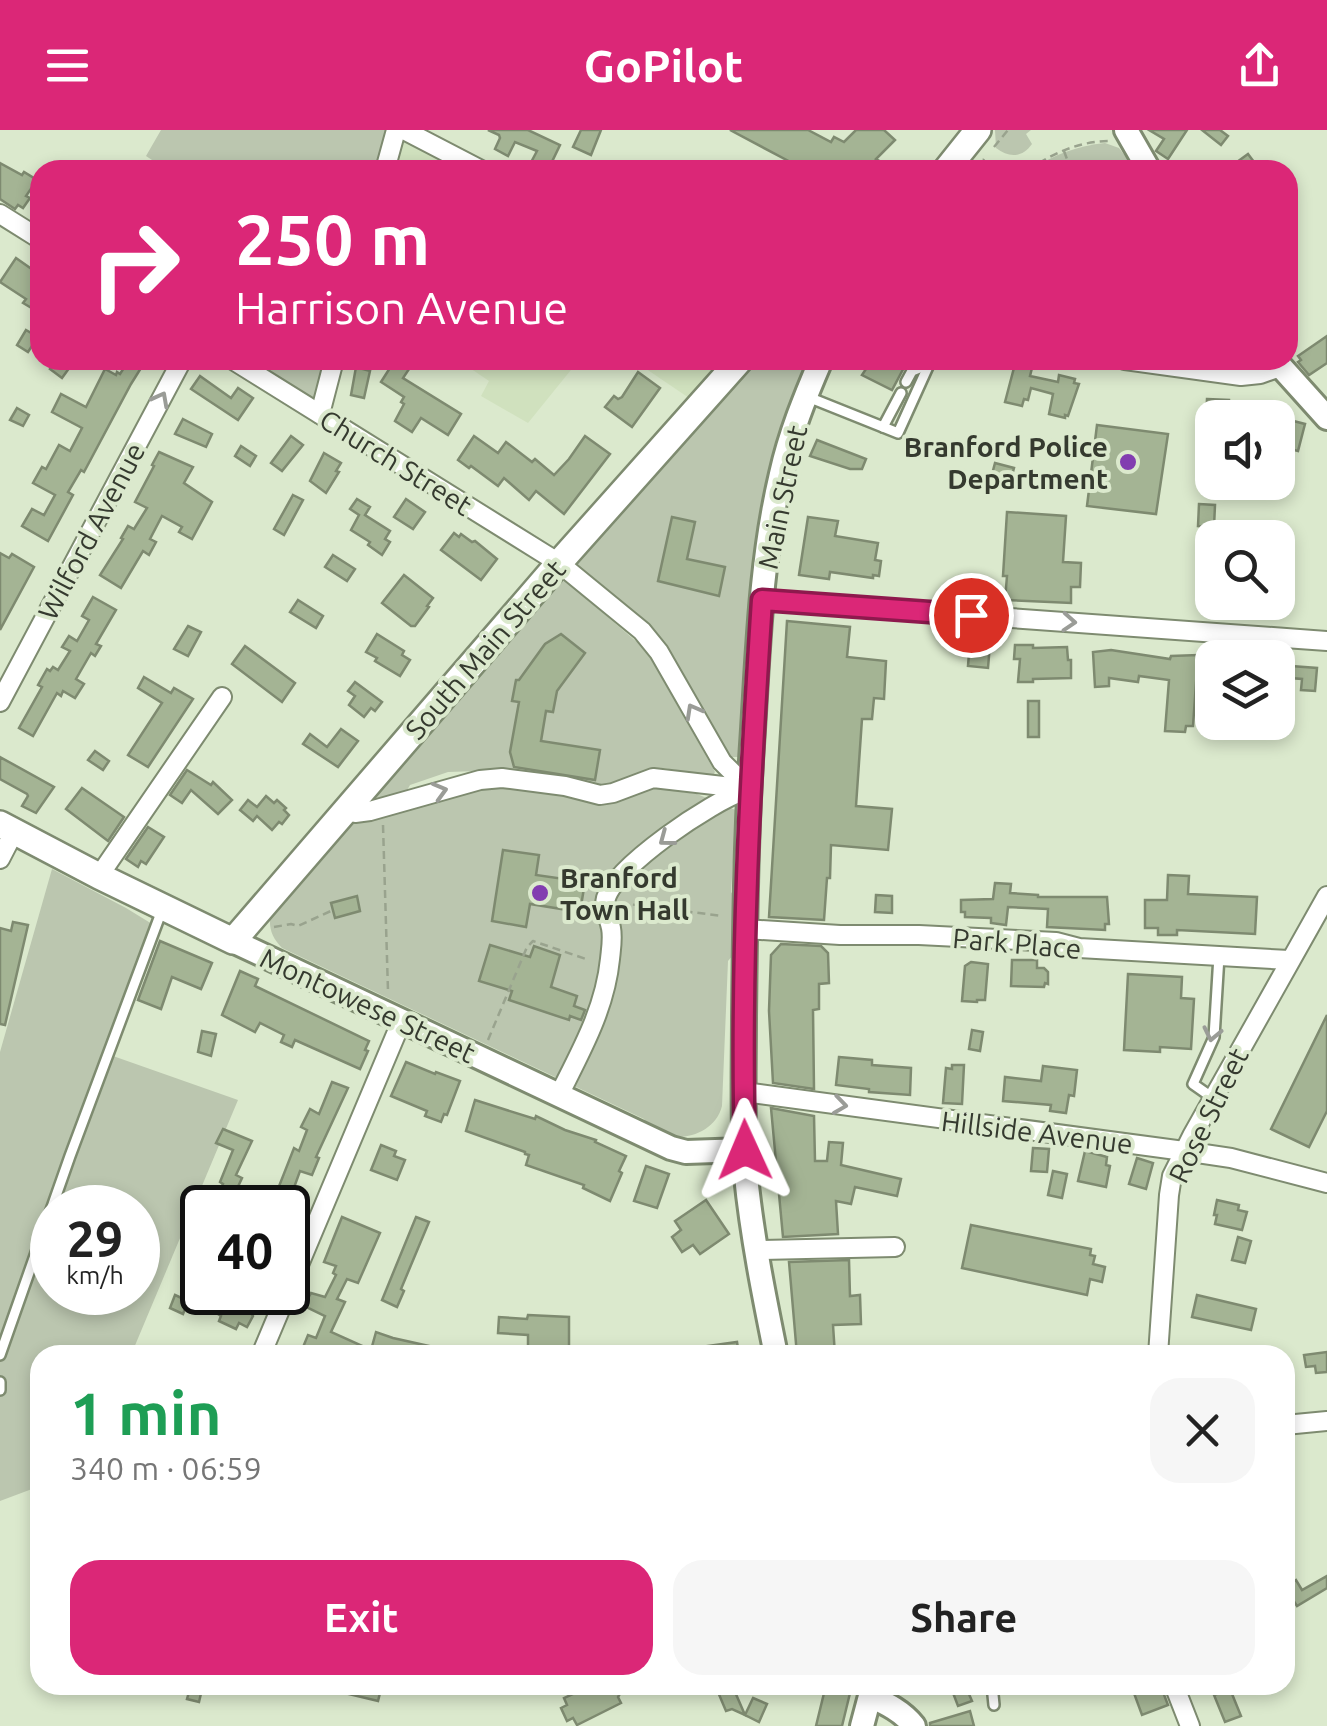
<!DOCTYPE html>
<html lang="en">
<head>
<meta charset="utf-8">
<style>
  :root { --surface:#fff; --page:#f6f6f6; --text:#222; --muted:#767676; --accent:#db2777 }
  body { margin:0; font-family:Ubuntu,sans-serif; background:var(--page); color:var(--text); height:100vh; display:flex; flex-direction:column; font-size:38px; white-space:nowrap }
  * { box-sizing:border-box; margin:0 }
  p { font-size:32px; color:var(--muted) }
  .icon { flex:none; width:55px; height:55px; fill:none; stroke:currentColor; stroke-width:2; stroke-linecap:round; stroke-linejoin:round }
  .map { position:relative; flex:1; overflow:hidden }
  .details { position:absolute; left:30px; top:1215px; width:1265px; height:350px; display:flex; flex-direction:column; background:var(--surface); border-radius:30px; box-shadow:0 5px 15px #0003 }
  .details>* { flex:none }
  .top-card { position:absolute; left:30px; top:30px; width:1268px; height:210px; border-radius:30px; box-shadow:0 5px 15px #0003; background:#db2777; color:#fff; overflow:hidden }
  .buttons { position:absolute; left:1195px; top:270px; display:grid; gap:20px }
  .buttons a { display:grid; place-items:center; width:100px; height:100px; border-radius:20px; background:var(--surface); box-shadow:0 5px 15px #0003; font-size:50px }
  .speed { position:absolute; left:30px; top:1055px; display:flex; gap:20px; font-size:50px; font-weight:700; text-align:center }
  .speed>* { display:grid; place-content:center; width:130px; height:130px; border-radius:50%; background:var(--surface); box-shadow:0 5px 15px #0003; line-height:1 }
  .speed small { font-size:25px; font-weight:400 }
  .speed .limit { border:5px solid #111; border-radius:15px; background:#fff; color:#111 }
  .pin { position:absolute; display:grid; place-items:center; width:85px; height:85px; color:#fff; margin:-42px; border:5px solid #fff; border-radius:50%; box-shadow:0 2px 10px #0007 }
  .me { position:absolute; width:110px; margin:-55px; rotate:359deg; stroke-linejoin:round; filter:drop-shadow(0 0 8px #0008) }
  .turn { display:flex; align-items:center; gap:35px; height:210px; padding:0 40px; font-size:45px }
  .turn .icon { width:130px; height:130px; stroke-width:2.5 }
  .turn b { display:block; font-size:70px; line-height:85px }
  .round { display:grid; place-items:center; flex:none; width:105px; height:105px; border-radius:30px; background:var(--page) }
  .headline { display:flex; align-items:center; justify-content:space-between; height:170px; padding:0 40px }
  h1 { font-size:60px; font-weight:700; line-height:75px; color:#1e9e55 }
  .action { display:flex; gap:20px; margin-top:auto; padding:20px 40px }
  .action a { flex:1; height:115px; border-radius:30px; background:var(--accent); color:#fff; font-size:40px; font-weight:700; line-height:115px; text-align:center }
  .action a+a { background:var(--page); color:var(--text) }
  header { display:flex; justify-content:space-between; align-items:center; height:130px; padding:0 40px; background:var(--accent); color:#fff; font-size:45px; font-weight:700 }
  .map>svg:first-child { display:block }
  .built { fill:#d0e1be }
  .green { fill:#bbc6af; fill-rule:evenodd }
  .building { fill:#a4b494; stroke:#7e8a70; stroke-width:2.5 }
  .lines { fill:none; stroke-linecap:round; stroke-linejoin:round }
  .service-casing { stroke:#7e8b70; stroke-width:14 }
  .minor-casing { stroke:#7e8b70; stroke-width:22 }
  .tertiary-casing { stroke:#7e8b70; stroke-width:28 }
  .secondary-casing { stroke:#7e8b70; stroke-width:30 }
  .path { stroke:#99a38e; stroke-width:2.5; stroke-dasharray:8 5; stroke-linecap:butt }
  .service { stroke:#fff; stroke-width:9 }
  .minor { stroke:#fff; stroke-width:18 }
  .tertiary { stroke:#fff; stroke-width:22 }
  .secondary { stroke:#fff; stroke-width:25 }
  .oneway { stroke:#9a9c97 }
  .route-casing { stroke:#8e194d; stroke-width:25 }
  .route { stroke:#db2777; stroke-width:18 }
  .poi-dot { fill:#823db0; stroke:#dbe9cd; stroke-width:4 }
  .labels { text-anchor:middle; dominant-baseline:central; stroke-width:8; stroke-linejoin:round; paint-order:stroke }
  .poi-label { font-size:28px; font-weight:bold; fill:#353a2f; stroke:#dbe9cd; text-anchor:end }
  .street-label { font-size:28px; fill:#353a2f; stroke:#dbe9cd }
</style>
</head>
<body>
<header><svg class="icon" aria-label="menu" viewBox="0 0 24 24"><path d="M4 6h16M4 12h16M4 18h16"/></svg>GoPilot<svg class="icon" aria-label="share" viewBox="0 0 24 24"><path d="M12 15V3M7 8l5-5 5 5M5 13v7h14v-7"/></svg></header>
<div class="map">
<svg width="1327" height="1596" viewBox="0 0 1327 1596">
  <rect width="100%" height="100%" fill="#dbe9cd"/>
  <g class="built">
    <polygon points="396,0 481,40 385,40"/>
    <polygon points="458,230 579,230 528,293 481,266 489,251"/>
    <polygon points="633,230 727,230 692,270"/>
  </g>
  <g class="green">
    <polygon points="161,0 396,0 385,40 146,40 152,30 146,26"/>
    <path d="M995 0H1031L1026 4 1032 14C1022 28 1009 28 996 18Z"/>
    <path d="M1105 13 1119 18 1136 40H1032C1053 24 1078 16 1105 13Z"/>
    <polygon points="233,230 334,230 320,284"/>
    <path d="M755 230H806C771 320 751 403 751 501L745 508 741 601 746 613 743 624 739 627H728L697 575 575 433Z"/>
    <polygon points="566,451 638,513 651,529 715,642 713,646 663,638 638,643 602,660 509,640 448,642 410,655 405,664 376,670 372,668 557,452"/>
    <path d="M493 657H518L567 665 598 673 653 658 697 664 738 681 740 693 735 702 731 762 736 769 734 817 733 825 728 831 722 976C713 1012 658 1017 644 989L282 818C271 807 268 796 271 782L343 696Z"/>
    <path d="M52 739 126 778 157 797 113 926 238 970 131 1225H40V1356L0 1371V922ZM52 1078H138V1162H52Z"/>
  </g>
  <g class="building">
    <polygon points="488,0 528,0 560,15 548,40 527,40 537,21 515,12 508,26 495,19 500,8 499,5"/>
    <polygon points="581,0 601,0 591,25 573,17"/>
    <polygon points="730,0 808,0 831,12 834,7 844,12 856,0 884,0 895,10 876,29 881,32 874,40 794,40 796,35"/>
    <polygon points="1149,0 1187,0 1168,29 1156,21 1164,9"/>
    <polygon points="1202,0 1220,0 1228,6 1221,15"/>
    <polygon points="1248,24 1260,40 1226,40"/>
    <polygon points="0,33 22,45 24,42 37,50 26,66 30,68 23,78 18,75 15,79 0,69"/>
    <polygon points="16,128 40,145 40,180 36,178 35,180 23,173 26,169 0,152"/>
    <polygon points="26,200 38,207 28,222 17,215"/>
    <polygon points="1327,206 1327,233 1309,245 1298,232 1301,230 1298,226"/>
    <polygon points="57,230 75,230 62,248 50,239"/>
    <polygon points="129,230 146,230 131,254 84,342 81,340 68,362 73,365 48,411 22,396 32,379 44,385 55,365 33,353 42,337 46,339 59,315 70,321 82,298 52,282 61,264 86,277 105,239 116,245 117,242 120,244"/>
    <polygon points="395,230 415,230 403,248 461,284 448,305 421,288 412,302 395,291 404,274 401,272 404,267 381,252"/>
    <polygon points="850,230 908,230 892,260 862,245 866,239"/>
    <polygon points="1015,234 1032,238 1030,246 1058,252 1059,245 1075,249 1074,253 1079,254 1068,286 1065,285 1065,288 1049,284 1053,264 1031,258 1028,270 1024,269 1022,276 1005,272"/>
    <polygon points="356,237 370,241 364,268 351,265"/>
    <polygon points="638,242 660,258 632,297 605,277 614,266 618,269 622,267"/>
    <polygon points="200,246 231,268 238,258 253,268 238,290 191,259"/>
    <polygon points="1207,269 1229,270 1229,275 1260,283 1260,288 1206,288"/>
    <polygon points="17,278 29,285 23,296 10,290"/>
    <polygon points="1278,287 1305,294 1298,321 1278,316"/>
    <polygon points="183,289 212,304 206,317 175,304"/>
    <polygon points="1097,295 1168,304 1156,384 1087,376"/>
    <polygon points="291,306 303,315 282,341 271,333"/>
    <polygon points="474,306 498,323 506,312 532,332 535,329 554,345 569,329 585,306 610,324 564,384 536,361 529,370 504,348 498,356 471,336 469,338 458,330"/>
    <polygon points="817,310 866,329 862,339 850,339 810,326"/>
    <polygon points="241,316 256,326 250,336 235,326"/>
    <polygon points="159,322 193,337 184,353 212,372 192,409 179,402 182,397 162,386 150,409 156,412 149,425 143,421 121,458 100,445 123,409 121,408 128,396 134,399 147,378 135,372 154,336 152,335"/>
    <polygon points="324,323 341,333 336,341 339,342 326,363 310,351"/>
    <polygon points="995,333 1014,338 1010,353 991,348"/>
    <polygon points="293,365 303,370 284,405 274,399"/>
    <polygon points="357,369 370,377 365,385 390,401 385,409 390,412 382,425 368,415 370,412 351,400 359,385 350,379"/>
    <polygon points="406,369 425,382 413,399 394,387"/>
    <polygon points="1199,374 1215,375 1214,397 1198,396"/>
    <polygon points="1007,382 1066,386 1063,432 1081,433 1080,457 1071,457 1071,473 1005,470 1007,446 1003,446"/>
    <polygon points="672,387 695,392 687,429 725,437 719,466 658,451"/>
    <polygon points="808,387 838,391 835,406 878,413 875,430 881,431 879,446 873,445 873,448 830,442 829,449 799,445"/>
    <polygon points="454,403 459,407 461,404 472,412 475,411 497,429 481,450 441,420"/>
    <polygon points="0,423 9,428 12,424 34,437 0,500"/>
    <polygon points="333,425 355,439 347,451 325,437"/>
    <polygon points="404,445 433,468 427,476 429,477 415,496 411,496 382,473"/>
    <polygon points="93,467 116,480 96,514 101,516 95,526 91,523 76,549 84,554 75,568 63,561 61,566 57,563 33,606 19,598 42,557 38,555 47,539 50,541 53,537 58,540 70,521 62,517 69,506 77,511 89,490 82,486"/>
    <polygon points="298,470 323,486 316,498 290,482"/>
    <polygon points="787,491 850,497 847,527 886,531 884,569 874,568 872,589 862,589 856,676 892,679 888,720 831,715 830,748 827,748 824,790 769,787"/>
    <polygon points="188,496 201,502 188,526 174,519"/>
    <polygon points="377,504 404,521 402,525 410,530 400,546 375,531 377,528 366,522"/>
    <polygon points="561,504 585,523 557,561 553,582 546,581 541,611 600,620 595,650 514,637 510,622 519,572 512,571 516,550 519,550 545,514"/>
    <polygon points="983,506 983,514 990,514 988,538 968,536 970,511"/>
    <polygon points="1015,515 1033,515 1033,518 1067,517 1068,530 1071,530 1071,548 1033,549 1033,552 1018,552 1020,529 1014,529"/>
    <polygon points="245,516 295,553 282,572 232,534"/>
    <polygon points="1111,520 1170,529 1171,526 1198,525 1193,596 1186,596 1185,602 1165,601 1169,550 1139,546 1138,552 1109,548 1109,556 1095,557 1093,522"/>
    <polygon points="1291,536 1317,538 1315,561 1301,560 1302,549 1290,548"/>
    <polygon points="144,547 171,563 174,558 193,569 148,637 128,625 162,573 138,558"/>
    <polygon points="355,552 382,572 375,581 371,578 364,587 349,575 355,566 348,561"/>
    <rect x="1028" y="571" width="11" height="36"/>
    <polygon points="341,599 358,611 338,637 303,614 310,604 327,617"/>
    <polygon points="95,621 109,631 103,640 88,630"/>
    <polygon points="0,627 54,657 36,683 22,676 28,666 27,664 0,649"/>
    <polygon points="187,640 211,655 213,652 232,670 218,684 191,660 182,673 170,665"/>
    <polygon points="82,658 124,687 108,711 66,679"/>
    <polygon points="266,666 274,673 277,670 286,678 284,680 289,685 282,694 279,692 272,700 257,686 253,691 240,680 248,670 257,677"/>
    <polygon points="148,697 164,707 146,734 141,731 138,737 126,729"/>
    <polygon points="503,720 539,725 536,745 585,752 580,782 530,774 526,797 492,791"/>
    <polygon points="1168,745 1189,746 1188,764 1257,767 1255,804 1177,800 1177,805 1158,805 1158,798 1145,798 1145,770 1167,770"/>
    <polygon points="995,753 1011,754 1010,763 1038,765 1038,767 1107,767 1109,794 1105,794 1105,800 1047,797 1048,779 1008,777 1006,795 991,793 991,788 965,787 965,782 961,782 961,770 993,769"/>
    <polygon points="876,765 892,766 892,783 875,782"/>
    <polygon points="357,766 360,781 335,788 331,773"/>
    <polygon points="13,792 28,795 5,895 0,894 0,798 11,801"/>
    <polygon points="160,811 212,833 201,859 172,847 161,879 138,870"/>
    <polygon points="781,814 821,816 828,823 829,853 819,854 819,879 813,880 814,959 773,953 769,881 771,825"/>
    <polygon points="490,815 530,827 534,816 560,825 551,857 577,866 574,876 585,880 581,890 570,886 569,890 509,870 512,861 479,851"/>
    <polygon points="1012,830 1037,830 1037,838 1044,838 1048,842 1048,854 1045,853 1044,857 1011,856"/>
    <polygon points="971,832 988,834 985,870 977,870 977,872 962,871 965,836"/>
    <polygon points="240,841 258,849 255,856 369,911 365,920 368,921 360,939 295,910 292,917 281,912 284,905 260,893 255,902 222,885"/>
    <polygon points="1128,844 1182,847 1181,868 1194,869 1191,919 1160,917 1160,922 1124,920"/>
    <polygon points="1327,885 1327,981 1309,1017 1271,999"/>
    <polygon points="972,900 983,902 980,921 969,919"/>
    <polygon points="202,901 216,904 211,926 198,922"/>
    <polygon points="839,927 872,930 872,935 911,938 910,965 869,962 869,959 836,955"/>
    <polygon points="406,932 435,944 436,942 460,951 447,985 444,984 441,992 425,986 427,981 391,966"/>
    <polygon points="952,935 964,935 962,974 943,973 946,938 952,939"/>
    <polygon points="1043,936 1077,940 1074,966 1069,965 1066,983 1050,981 1051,975 1003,971 1005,947 1041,951"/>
    <polygon points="332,952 348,958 316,1027 319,1028 312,1045 300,1041 292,1063 300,1066 296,1076 291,1076 274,1069 294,1018 299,1021 307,1000 301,997 310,979 319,984"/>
    <polygon points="475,970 535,989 536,986 565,1000 596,1010 595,1012 626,1026 619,1041 622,1043 610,1071 583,1058 584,1055 526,1035 529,1025 525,1024 525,1022 466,1001"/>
    <polygon points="771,978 814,986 815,1031 827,1031 829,1012 843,1013 841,1035 901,1049 897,1066 855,1057 851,1074 836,1071 838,1104 783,1107"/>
    <polygon points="223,999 252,1011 236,1045 242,1048 228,1078 211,1078 223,1054 220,1052 233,1020 216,1013"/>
    <polygon points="381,1015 396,1021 394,1026 405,1030 397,1050 371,1040"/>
    <polygon points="1033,1018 1049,1019 1047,1042 1031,1041"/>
    <polygon points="1085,1021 1107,1027 1106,1035 1110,1036 1106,1057 1078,1051"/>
    <polygon points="1137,1028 1153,1033 1146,1059 1129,1054"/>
    <polygon points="646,1036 669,1044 657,1078 634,1071"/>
    <polygon points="1053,1041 1067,1044 1062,1068 1048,1065"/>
    <polygon points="706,1070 729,1104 700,1124 693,1115 682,1122 672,1107 681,1100 675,1091"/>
    <polygon points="1217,1070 1239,1075 1238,1080 1247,1082 1242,1100 1215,1094 1217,1085 1214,1085"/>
    <polygon points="342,1087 380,1103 358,1153 347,1149 337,1169 345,1172 331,1202 371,1220 376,1202 393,1208 447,1220 446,1225 328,1225 318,1220 316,1225 308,1225 301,1222 308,1205 316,1208 325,1186 304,1176 311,1163 325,1167 336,1145 333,1143 336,1136 324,1132"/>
    <polygon points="416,1087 429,1092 401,1159 404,1161 397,1177 382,1170"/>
    <polygon points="188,1093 202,1098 199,1113 183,1107"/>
    <polygon points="971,1095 1091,1119 1090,1125 1095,1126 1093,1134 1105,1137 1102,1152 1090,1149 1087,1165 962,1138"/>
    <polygon points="1238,1107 1251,1111 1245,1133 1232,1130"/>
    <polygon points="849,1130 850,1166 860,1165 861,1194 833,1195 835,1225 797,1225 789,1132"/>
    <polygon points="228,1162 238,1162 253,1186 247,1197 239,1193 236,1199 219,1191 221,1186 218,1184"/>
    <polygon points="175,1165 188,1171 183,1184 170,1178"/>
    <polygon points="1197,1165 1256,1179 1251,1200 1192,1187"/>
    <polygon points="528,1185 569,1187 569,1219 528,1219 528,1205 498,1203 499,1187 527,1189"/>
    <polygon points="737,1212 739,1225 693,1225 693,1218"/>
    <polygon points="1327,1222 1327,1242 1316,1243 1315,1236 1306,1237 1304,1225"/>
    <polygon points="1327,1446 1327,1458 1297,1476 1285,1458 1296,1450 1302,1460"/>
    <polygon points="191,1555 203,1555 199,1572 187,1569"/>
    <polygon points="332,1555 382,1555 378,1571 332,1560"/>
    <polygon points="592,1555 625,1555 618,1567 621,1573 577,1595 573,1588 567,1591 561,1578 567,1575 564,1568"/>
    <polygon points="715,1555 732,1555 745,1585 732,1579 726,1581"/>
    <polygon points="826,1555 843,1555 843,1557 851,1559 842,1596 816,1596"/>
    <polygon points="950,1555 965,1555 972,1571 958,1576"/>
    <polygon points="1131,1555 1144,1555 1147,1563 1158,1560 1160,1563 1163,1562 1168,1575 1142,1585"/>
    <polygon points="1230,1559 1241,1586 1225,1592 1214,1565"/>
    <polygon points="753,1568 767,1574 759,1592 745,1585"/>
    <polygon points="970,1581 974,1596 930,1596 930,1593"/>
  </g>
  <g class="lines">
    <defs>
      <g id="service">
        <polyline points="906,252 912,241 929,234"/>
        <polyline points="808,267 898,303 931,230"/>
        <polyline points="883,297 901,263"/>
        <polyline points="1213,968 1193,954 1214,907 1219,826"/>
        <polyline points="0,1225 70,1026 162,780"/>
        <polyline points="0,1252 0,1260"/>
        <polyline points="992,1555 994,1575"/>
      </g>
      <g id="minor">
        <polyline points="404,0 481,40"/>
        <polyline points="385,40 396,0"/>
        <polyline points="0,84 40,109"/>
        <polyline points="233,230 559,433 642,501 659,522 722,632 749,659"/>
        <polyline points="1125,230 1241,246 1260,244 1280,237"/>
        <polyline points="320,284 334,230"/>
        <polyline points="762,470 1327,511"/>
        <polyline points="0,572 182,230"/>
        <polyline points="345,680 355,683 370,681 480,650 502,648 565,656 600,665 613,663 653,648 749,659"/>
        <polyline points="0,729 14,702"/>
        <polyline points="99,746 222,567"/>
        <polyline points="745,799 840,805 919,805 1056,812 1079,818 1289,830"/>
        <polyline points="744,962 1184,1021 1231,1028 1327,1053"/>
        <path d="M559 965C581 921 605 879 610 829 611 819 613 808 611 798 609 787 603 780 606 768 616 736 712 671 744 661"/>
        <polyline points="757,1120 895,1117"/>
        <polyline points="261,1225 402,890"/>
        <polyline points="1158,1225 1169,1065 1172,1046 1192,1006 1327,766"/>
        <polyline points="1285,1295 1327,1291"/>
        <polyline points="1174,1555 1190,1596"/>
      </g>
      <g id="tertiary">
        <polyline points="1126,0 1149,40"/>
        <polyline points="1275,230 1327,288"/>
        <polyline points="233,811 671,1018 686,1022 745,1020"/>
        <path d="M776 1225C764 1166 752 1106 746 1046 742 993 744 940 744 887 745 796 746 705 752 615 758 525 760 432 781 344 790 304 805 267 821 230"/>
        <path d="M870 1566C887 1574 902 1581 914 1596"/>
        <polyline points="862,1596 870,1566 871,1555"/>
      </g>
      <g id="secondary">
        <polyline points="946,40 978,0"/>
        <polyline points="0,694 99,746 233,811 559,433 740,230"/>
      </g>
    </defs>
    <use href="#service" class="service-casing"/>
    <use href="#minor" class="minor-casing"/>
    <use href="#tertiary" class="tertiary-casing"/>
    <use href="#secondary" class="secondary-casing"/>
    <g class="path">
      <polyline points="994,17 1008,0"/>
      <polyline points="1064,21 1071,40"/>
      <polyline points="983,30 996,40"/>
      <polyline points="975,40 984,29"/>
      <path d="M1028 40C1053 23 1080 11 1110 11"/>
      <polyline points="383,695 388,861"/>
      <polyline points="620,773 723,786"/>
      <polyline points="274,797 291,794 298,796 333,780"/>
      <polyline points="488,910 527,817 533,811 589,830"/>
    </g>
    <use href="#service" class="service"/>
    <use href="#minor" class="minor"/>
    <use href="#tertiary" class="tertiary"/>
    <use href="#secondary" class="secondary"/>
  </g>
  <defs><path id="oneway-chevron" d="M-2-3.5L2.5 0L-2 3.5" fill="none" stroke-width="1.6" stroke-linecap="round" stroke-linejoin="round" transform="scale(2.5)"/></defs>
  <g class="oneway">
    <use href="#oneway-chevron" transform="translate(161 269) rotate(-62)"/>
    <use href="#oneway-chevron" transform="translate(1069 492) rotate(4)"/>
    <use href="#oneway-chevron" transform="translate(693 581) rotate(-119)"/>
    <use href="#oneway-chevron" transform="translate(440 661) rotate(-16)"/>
    <use href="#oneway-chevron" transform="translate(666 709) rotate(143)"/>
    <use href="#oneway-chevron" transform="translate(1212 904) rotate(102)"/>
    <use href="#oneway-chevron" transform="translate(840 975) rotate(8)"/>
  </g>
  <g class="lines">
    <defs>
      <path id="route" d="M745 1020C740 836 750 653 762 470L971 485"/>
    </defs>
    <use href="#route" class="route-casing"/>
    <use href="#route" class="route"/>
  </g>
  <g class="poi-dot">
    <circle cx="1128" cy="332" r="10"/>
    <circle cx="540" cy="763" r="10"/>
  </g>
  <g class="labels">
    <g class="poi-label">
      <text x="1108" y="316">Branford Police<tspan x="1108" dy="32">Department</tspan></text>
      <text x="560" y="747" text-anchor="start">Branford<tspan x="560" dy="32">Town Hall</tspan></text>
    </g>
    <g class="street-label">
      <text transform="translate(396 332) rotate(32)">Church Street</text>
      <text transform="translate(782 367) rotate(-78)">Main Street</text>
      <text transform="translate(91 401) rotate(-62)">Wilford Avenue</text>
      <text transform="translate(485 519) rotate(-49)">South Main Street</text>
      <text transform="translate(1017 813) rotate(5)">Park Place</text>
      <text transform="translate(368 875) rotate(25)">Montowese Street</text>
      <text transform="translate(1208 985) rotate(-64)">Rose Street</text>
      <text transform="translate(1037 1002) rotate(7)">Hillside Avenue</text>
    </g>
  </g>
</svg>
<div class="buttons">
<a><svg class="icon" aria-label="sound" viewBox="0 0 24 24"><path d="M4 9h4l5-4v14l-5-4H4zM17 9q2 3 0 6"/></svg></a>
<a><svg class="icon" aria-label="search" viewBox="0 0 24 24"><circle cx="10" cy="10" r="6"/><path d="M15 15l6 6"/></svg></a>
<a><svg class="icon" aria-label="layers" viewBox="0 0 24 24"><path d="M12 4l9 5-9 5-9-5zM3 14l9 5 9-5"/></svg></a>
</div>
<div class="speed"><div>29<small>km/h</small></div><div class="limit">40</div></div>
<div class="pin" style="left:971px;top:485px;background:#d93025"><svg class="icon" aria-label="arrive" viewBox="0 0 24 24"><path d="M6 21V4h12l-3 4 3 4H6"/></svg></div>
<svg class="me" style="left:745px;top:1020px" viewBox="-20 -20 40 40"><path d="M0-17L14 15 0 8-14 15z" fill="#db2777" stroke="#fff" stroke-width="4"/></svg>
<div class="top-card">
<div class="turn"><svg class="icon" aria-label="right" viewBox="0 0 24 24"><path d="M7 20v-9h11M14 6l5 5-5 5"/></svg><div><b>250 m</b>Harrison Avenue</div></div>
</div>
<section class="details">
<div class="headline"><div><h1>1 min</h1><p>340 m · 06:59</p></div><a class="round"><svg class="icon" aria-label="close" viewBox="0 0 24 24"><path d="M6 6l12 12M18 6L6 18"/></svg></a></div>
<div class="action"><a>Exit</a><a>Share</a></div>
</section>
</div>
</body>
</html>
